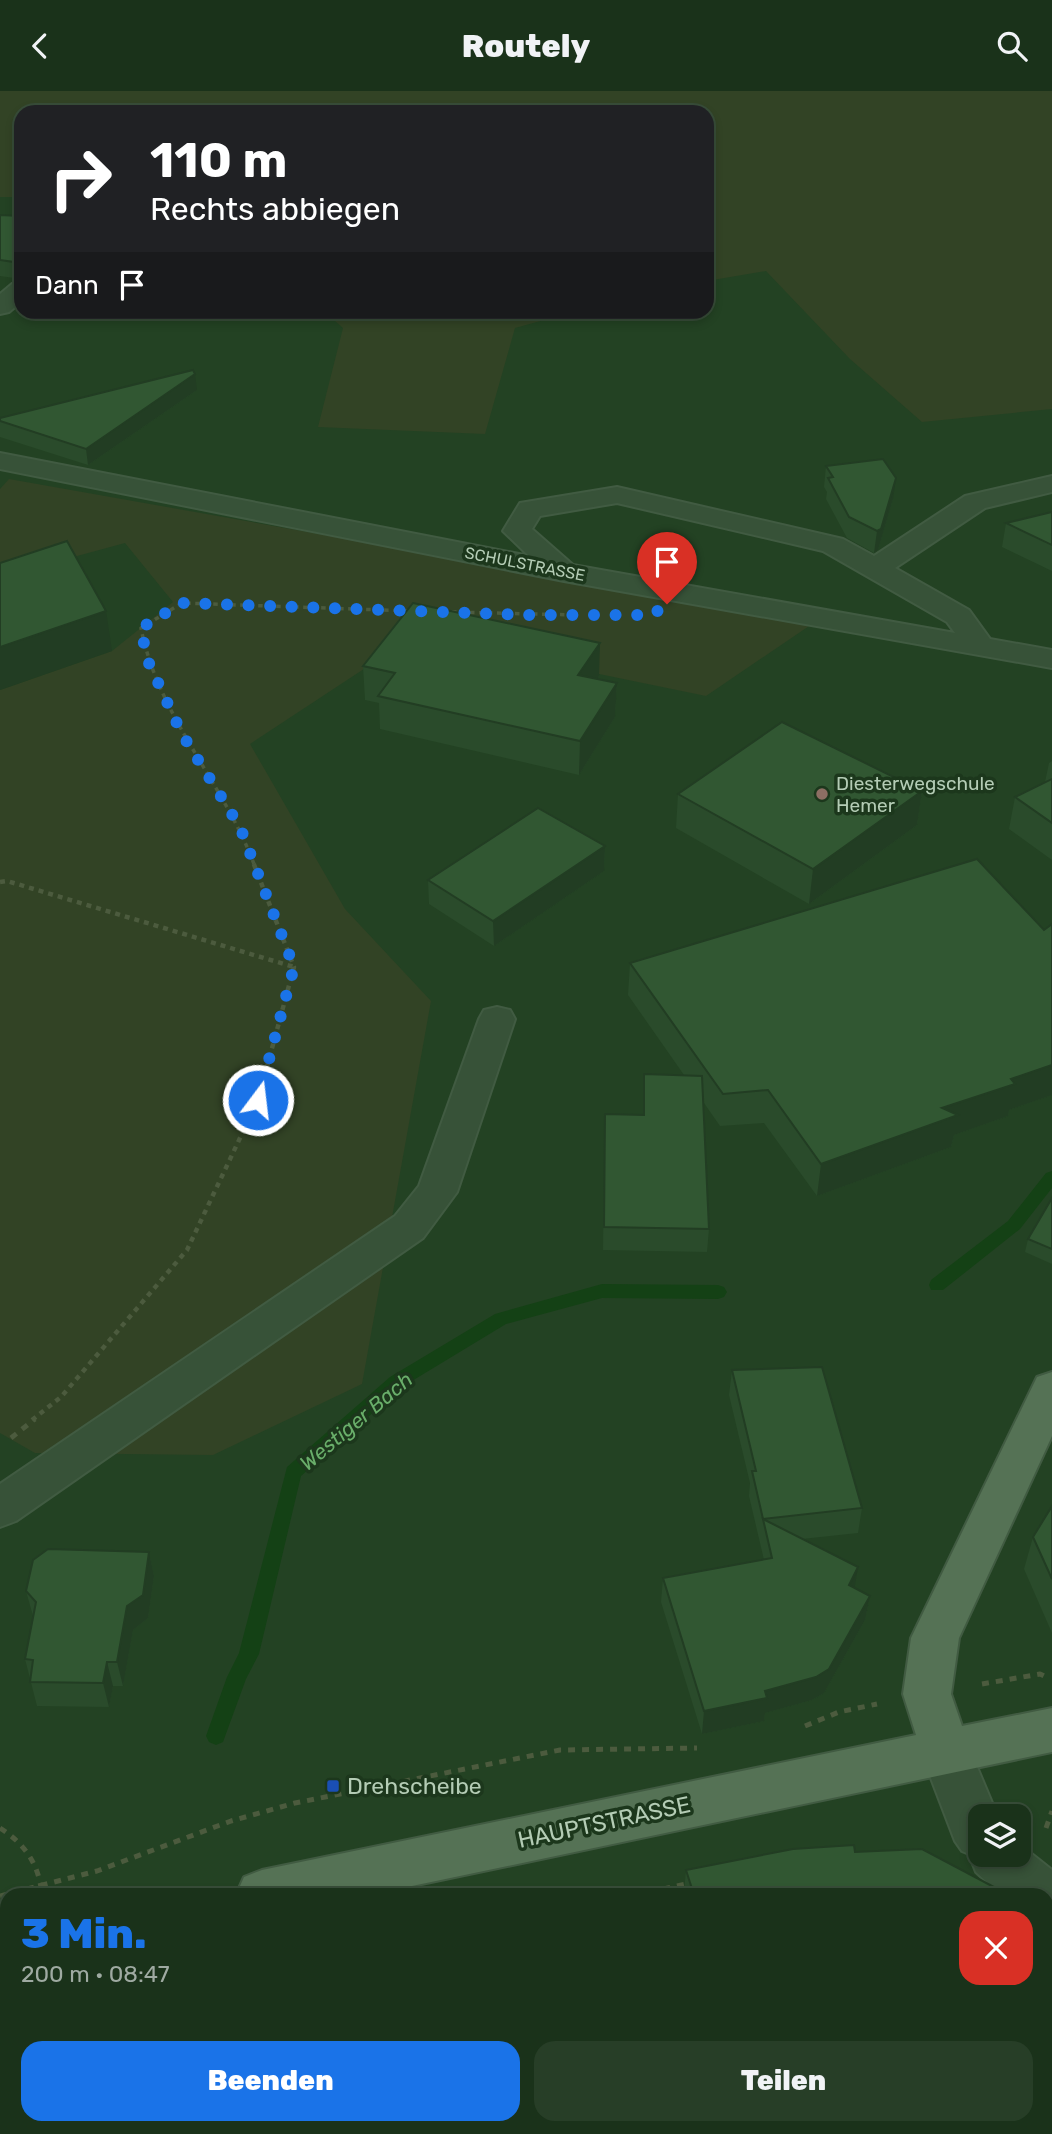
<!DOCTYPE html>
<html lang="de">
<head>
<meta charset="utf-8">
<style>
  :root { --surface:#1a321a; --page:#273e27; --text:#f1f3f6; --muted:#9faaa2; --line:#384d39; --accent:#1a73e8 }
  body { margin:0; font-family:Rubik,sans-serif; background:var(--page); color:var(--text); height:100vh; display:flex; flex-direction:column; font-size:26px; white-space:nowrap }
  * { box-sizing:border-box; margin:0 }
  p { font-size:23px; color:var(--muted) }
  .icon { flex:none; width:38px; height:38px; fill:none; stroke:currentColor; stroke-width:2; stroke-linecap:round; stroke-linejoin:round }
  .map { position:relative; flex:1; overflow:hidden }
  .side { position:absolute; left:0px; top:1797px; width:1054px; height:247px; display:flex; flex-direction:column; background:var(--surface); border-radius:21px 21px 0 0; box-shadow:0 4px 10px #0003,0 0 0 2px var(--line) }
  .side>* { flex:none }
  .banner { position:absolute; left:14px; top:14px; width:700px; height:214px; border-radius:21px; box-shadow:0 4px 10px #0003,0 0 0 2px var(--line); background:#202124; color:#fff; overflow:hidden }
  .fabs { position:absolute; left:968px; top:1713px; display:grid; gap:14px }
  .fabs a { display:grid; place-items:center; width:63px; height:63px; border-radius:14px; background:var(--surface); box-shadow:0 4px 10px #0003,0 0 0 2px var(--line); font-size:35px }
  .pin { position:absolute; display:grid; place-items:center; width:60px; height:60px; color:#fff; margin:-72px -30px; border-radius:50% 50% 50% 0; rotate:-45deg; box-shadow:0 0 7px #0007 }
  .pin .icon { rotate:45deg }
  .me { position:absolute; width:77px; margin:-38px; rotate:15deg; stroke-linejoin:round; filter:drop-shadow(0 0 5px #0008) }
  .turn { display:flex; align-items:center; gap:24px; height:147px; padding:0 21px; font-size:32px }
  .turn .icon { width:91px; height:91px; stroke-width:2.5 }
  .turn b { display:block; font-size:49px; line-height:60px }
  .then { display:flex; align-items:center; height:66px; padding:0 21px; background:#0003; gap:14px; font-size:26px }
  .round { display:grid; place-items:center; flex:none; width:74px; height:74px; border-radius:21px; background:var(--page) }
  .head { display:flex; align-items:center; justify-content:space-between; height:119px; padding:0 21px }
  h1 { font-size:42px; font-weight:800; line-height:52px; color:var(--accent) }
  .button { display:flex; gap:14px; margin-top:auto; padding:14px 21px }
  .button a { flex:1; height:80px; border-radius:21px; background:var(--accent); color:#fff; font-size:28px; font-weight:800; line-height:80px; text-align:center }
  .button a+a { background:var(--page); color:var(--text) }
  header { display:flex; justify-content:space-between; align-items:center; height:91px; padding:0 21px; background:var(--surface); font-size:32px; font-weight:800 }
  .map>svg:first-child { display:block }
  .green { fill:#324325 }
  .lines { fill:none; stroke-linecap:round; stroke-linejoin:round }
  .stream { fill:#144115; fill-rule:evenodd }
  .minor-casing { stroke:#415b42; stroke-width:4 }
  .major-casing { stroke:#415b42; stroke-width:4 }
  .path-far2 { stroke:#4c5b3e; stroke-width:3.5; stroke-dasharray:4.5 4.5; stroke-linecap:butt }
  .path-far1 { stroke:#4c5b3e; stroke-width:4.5; stroke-dasharray:5 5; stroke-linecap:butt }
  .path { stroke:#4c5b3e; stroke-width:5; stroke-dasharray:7 7; stroke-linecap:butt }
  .minor { fill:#375238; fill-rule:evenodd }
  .major { fill:#557255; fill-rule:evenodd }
  .wall { fill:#2a4b2b }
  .shaded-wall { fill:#223d23 }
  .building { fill:#315732; stroke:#223d23; stroke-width:2 }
  .route { stroke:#1a73e8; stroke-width:12; stroke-dasharray:0 21.6 }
  .education-dot { fill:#8d6e63; stroke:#1c371c; stroke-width:2.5 }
  .transit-dot { fill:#1a4fb4; stroke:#1c371c; stroke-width:2.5 }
  .labels { text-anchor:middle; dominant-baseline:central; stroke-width:7; stroke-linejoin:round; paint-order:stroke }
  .far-street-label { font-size:16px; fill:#b4ccb5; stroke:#1c371c }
  .poi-label { font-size:19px; fill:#b4ccb5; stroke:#1c371c; text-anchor:start }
  .water-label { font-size:21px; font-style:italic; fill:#69ae6a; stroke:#1c371c }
  .near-poi-label { font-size:23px; fill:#b4ccb5; stroke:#1c371c; text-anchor:start }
  .near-street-label { font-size:23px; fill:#b4ccb5; stroke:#1c371c }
</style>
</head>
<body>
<header><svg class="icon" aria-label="back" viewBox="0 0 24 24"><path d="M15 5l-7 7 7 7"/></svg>Routely<svg class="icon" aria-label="search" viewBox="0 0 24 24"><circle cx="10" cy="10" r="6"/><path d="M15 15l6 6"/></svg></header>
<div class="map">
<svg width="1052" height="2043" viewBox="0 0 1052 2043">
  <rect width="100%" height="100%" fill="#234223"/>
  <g class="green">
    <polygon points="0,0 1052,0 1052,318 922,331 850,268 766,180 707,190 707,21 21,21 21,106 0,106"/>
    <polygon points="325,221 573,221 515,237 485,343 318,336 343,237"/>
    <polygon points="9,388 815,531 706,605 414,545 250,653 345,818 431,910 362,1293 213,1364 35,1362 0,1342 0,599 112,560 173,511 125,452 7,484 0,483 0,398"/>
  </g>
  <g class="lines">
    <g class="stream">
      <polygon points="1052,1080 1052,1097 1020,1138 943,1199 931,1199 929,1194 931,1189 1008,1130 1046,1082"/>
      <polygon points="602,1193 718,1194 724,1196 727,1201 724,1206 718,1208 602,1207 506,1233 402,1296 301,1385 259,1563 246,1588 223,1651 216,1654 209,1651 206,1645 227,1586 239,1562 287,1376 390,1286 495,1223"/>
      <polygon points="202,2037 224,2037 226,2043 202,2043"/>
    </g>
    <defs>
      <g id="minor">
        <polygon points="21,191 21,211 9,221 0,223 0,203 12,193"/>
        <path d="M0 362 529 465 503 440 520 412 617 396 843 448 874 465 965 405 1052 385V401L985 417 895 477 969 519 990 548 1052 559V577L564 490 0 378ZM617 412 823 460 947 531 955 542 573 474 532 438 540 425Z"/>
        <polygon points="497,916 510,919 515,928 457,1101 423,1147 16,1430 0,1436 0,1393 395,1125 419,1095 479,928 484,919"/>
        <polygon points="946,1638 964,1645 998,1726 980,1726 980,1764 1018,1764 1018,1752 1052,1779 1052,1832 1046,1830 1046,1804 1001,1804 976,1781 969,1763 962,1760 955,1750 921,1661 928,1645"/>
        <polygon points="322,2037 378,2037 376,2043 320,2043"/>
      </g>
      <g id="major">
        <polygon points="1052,1281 1052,1345 959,1547 951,1603 962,1635 1052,1617 1052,1661 369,1804 236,1804 244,1786 262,1779 916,1644 903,1603 911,1547 1037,1286"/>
        <polygon points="7,1840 7,1892 0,1894 0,1842"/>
      </g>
    </defs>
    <use href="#minor" class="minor-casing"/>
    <use href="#major" class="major-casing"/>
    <g class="path-far2">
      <polyline points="452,521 576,524"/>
      <path d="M254 773C223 691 158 625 141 537L182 512 411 520"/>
    </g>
    <g class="path-far1">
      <polyline points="0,791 7,790 294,876"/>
      <polyline points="32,1329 61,1306 187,1159 258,1009 294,876 253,771"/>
    </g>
    <g class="path">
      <polyline points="11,1347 35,1328"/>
      <polyline points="982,1593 1040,1583 1048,1587"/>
      <polyline points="805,1635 839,1621 877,1613"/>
      <path d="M0 1737C25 1753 39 1773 42 1804"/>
      <polyline points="1046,1737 1052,1720"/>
      <polyline points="636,1804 690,1792"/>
      <polyline points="0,1805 97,1780 231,1730 295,1712 560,1659 697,1657"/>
      <polyline points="0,1959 7,1957"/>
    </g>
    <use href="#minor" class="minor"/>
    <use href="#major" class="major"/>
  </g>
  <g class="wall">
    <polygon points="0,124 21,125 21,188 0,185"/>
    <polygon points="197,299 88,374 0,346 0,327"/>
    <polygon points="826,375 893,408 878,459 874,462 847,447 826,408 827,401 824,396"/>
    <polygon points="1052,421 1052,480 1002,456 1006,432"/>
    <polygon points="363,575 599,585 597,588 617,592 615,626 579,684 380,638 379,612 365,609"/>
    <polygon points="1052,670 1052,769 1009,738 1015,706 1045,691 1049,672"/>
    <polygon points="922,700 917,734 809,813 676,737 678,703"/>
    <polygon points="605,755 604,780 494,855 429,813 428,789"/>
    <polygon points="1052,833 1052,1004 1009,1019 1008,1025 954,1044 951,1056 817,1105 764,1032 720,1035 704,1012 709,1138 707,1161 603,1159 605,1023 643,1024 644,983 684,984 628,904 630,872 1044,839"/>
    <polygon points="1052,1107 1052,1173 1025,1161 1028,1148"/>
    <polygon points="732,1279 862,1417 858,1442 802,1448 854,1497 870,1505 865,1529 824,1602 812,1609 765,1622 764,1630 702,1643 661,1511 663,1487 764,1469 749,1405 750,1392 729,1304"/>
    <polygon points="1052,1415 1052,1542 1024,1478 1033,1446"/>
    <polygon points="149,1461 154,1485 148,1527 133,1539 123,1595 113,1595 109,1616 37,1615 25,1568 33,1525 26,1500"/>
    <polygon points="855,1761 1009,1804 685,1804 684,1801 686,1779"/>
    <polygon points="1046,1825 1052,1828 1052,1975 1046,1972"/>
  </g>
  <g class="shaded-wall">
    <polygon points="195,283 197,299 88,374 86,358"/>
    <polygon points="896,387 893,408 878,459 874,462 877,440"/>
    <polygon points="106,520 112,560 0,599 0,556"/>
    <polygon points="600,552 599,585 578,617 578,584"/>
    <polygon points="617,592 615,626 579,684 580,650"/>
    <polygon points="922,700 917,734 809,813 813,778"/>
    <polygon points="605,755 604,780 494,855 493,830"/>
    <polygon points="1052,974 1052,1004 1009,1019 1008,1025 954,1044 951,1056 817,1105 821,1073 942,1017 1011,988"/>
    <polygon points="149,1461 154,1485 148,1527 133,1539 123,1595 117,1571 127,1515"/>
    <polygon points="858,1476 854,1500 849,1494"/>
    <polygon points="870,1505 865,1529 824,1602 812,1609 765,1622 764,1630 702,1643 704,1620 765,1600"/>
    <polygon points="107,1571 113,1595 109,1616 103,1592"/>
  </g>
  <g class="building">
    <polygon points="0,124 21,125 21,172 0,169"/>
    <polygon points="193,279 195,283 86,358 0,330 0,327"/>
    <polygon points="883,368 896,387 881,438 877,440 849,426 828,387 833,386 826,375"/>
    <polygon points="1052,421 1052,454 1006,432"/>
    <polygon points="67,450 106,520 0,556 0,472"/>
    <polygon points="413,512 600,552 578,584 617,592 580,650 378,605 395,582 363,575"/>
    <polygon points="782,631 922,700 813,778 678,703"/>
    <polygon points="1052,688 1052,732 1015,706"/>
    <polygon points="538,717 605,755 493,830 428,789"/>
    <polygon points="977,768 1044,839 1052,833 1052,974 1011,988 1015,993 942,1017 958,1024 821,1073 768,999 723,1003 630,872"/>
    <polygon points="644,983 702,985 709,1138 604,1136 605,1023 644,1024"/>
    <polygon points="1052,1107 1052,1158 1028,1148"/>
    <polygon points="822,1276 862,1417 763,1428 752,1380 756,1380 732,1279"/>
    <polygon points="1052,1415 1052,1488 1033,1446"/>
    <polygon points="763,1428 858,1476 849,1494 870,1505 829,1578 816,1586 765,1600 767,1607 704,1620 663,1487 772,1467"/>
    <polygon points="48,1458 149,1461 143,1504 127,1515 117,1571 107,1571 103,1592 30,1591 33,1569 25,1568 36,1511 26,1500 33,1469"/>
    <polygon points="854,1754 855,1761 922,1758 1009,1804 694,1804 686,1779 793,1758"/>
    <polygon points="1046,1825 1052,1828 1052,1950 1046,1947"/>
    <polygon points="628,2037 663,2037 679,2043 626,2043"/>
  </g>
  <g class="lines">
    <polyline class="route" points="258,1009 294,876 240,736 182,643 147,568 141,537 182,512 530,524 652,524 667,513"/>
  </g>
  <circle class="education-dot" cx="822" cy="703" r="7"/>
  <rect class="transit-dot" x="326" y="1688" width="14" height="14" rx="3.5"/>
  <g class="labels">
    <g class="far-street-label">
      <text transform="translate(525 473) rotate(11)">SCHULSTRASSE</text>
    </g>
    <g class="poi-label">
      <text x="836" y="692">Diesterwegschule<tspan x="836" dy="22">Hemer</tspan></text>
    </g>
    <g class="water-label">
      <text transform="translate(356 1330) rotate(-40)">Westiger Bach</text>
    </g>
    <g class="near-poi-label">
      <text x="347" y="1695">Drehscheibe</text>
    </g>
    <g class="near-street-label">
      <text transform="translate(604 1731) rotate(-12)">HAUPTSTRASSE</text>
    </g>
  </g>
</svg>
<div class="fabs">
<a><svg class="icon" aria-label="layers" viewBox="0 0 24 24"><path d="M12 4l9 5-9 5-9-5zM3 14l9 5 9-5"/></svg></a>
</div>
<div class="pin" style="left:667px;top:513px;background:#d93025"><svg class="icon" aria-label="arrive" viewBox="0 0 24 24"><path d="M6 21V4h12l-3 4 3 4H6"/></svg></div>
<svg class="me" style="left:258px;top:1009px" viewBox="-20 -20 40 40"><circle r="17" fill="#1a73e8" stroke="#fff" stroke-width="3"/><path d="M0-11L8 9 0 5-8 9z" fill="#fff"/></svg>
<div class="banner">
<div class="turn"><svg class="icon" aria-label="right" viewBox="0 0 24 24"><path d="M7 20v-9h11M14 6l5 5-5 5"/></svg><div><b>110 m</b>Rechts abbiegen</div></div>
<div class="then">Dann<svg class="icon" aria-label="arrive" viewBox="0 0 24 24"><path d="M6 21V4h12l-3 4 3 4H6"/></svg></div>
</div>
<section class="side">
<div class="head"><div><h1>3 Min.</h1><p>200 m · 08:47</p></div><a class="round" style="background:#d93025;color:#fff"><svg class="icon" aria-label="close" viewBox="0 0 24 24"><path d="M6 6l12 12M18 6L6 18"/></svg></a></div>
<div class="button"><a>Beenden</a><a>Teilen</a></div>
</section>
</div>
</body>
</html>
